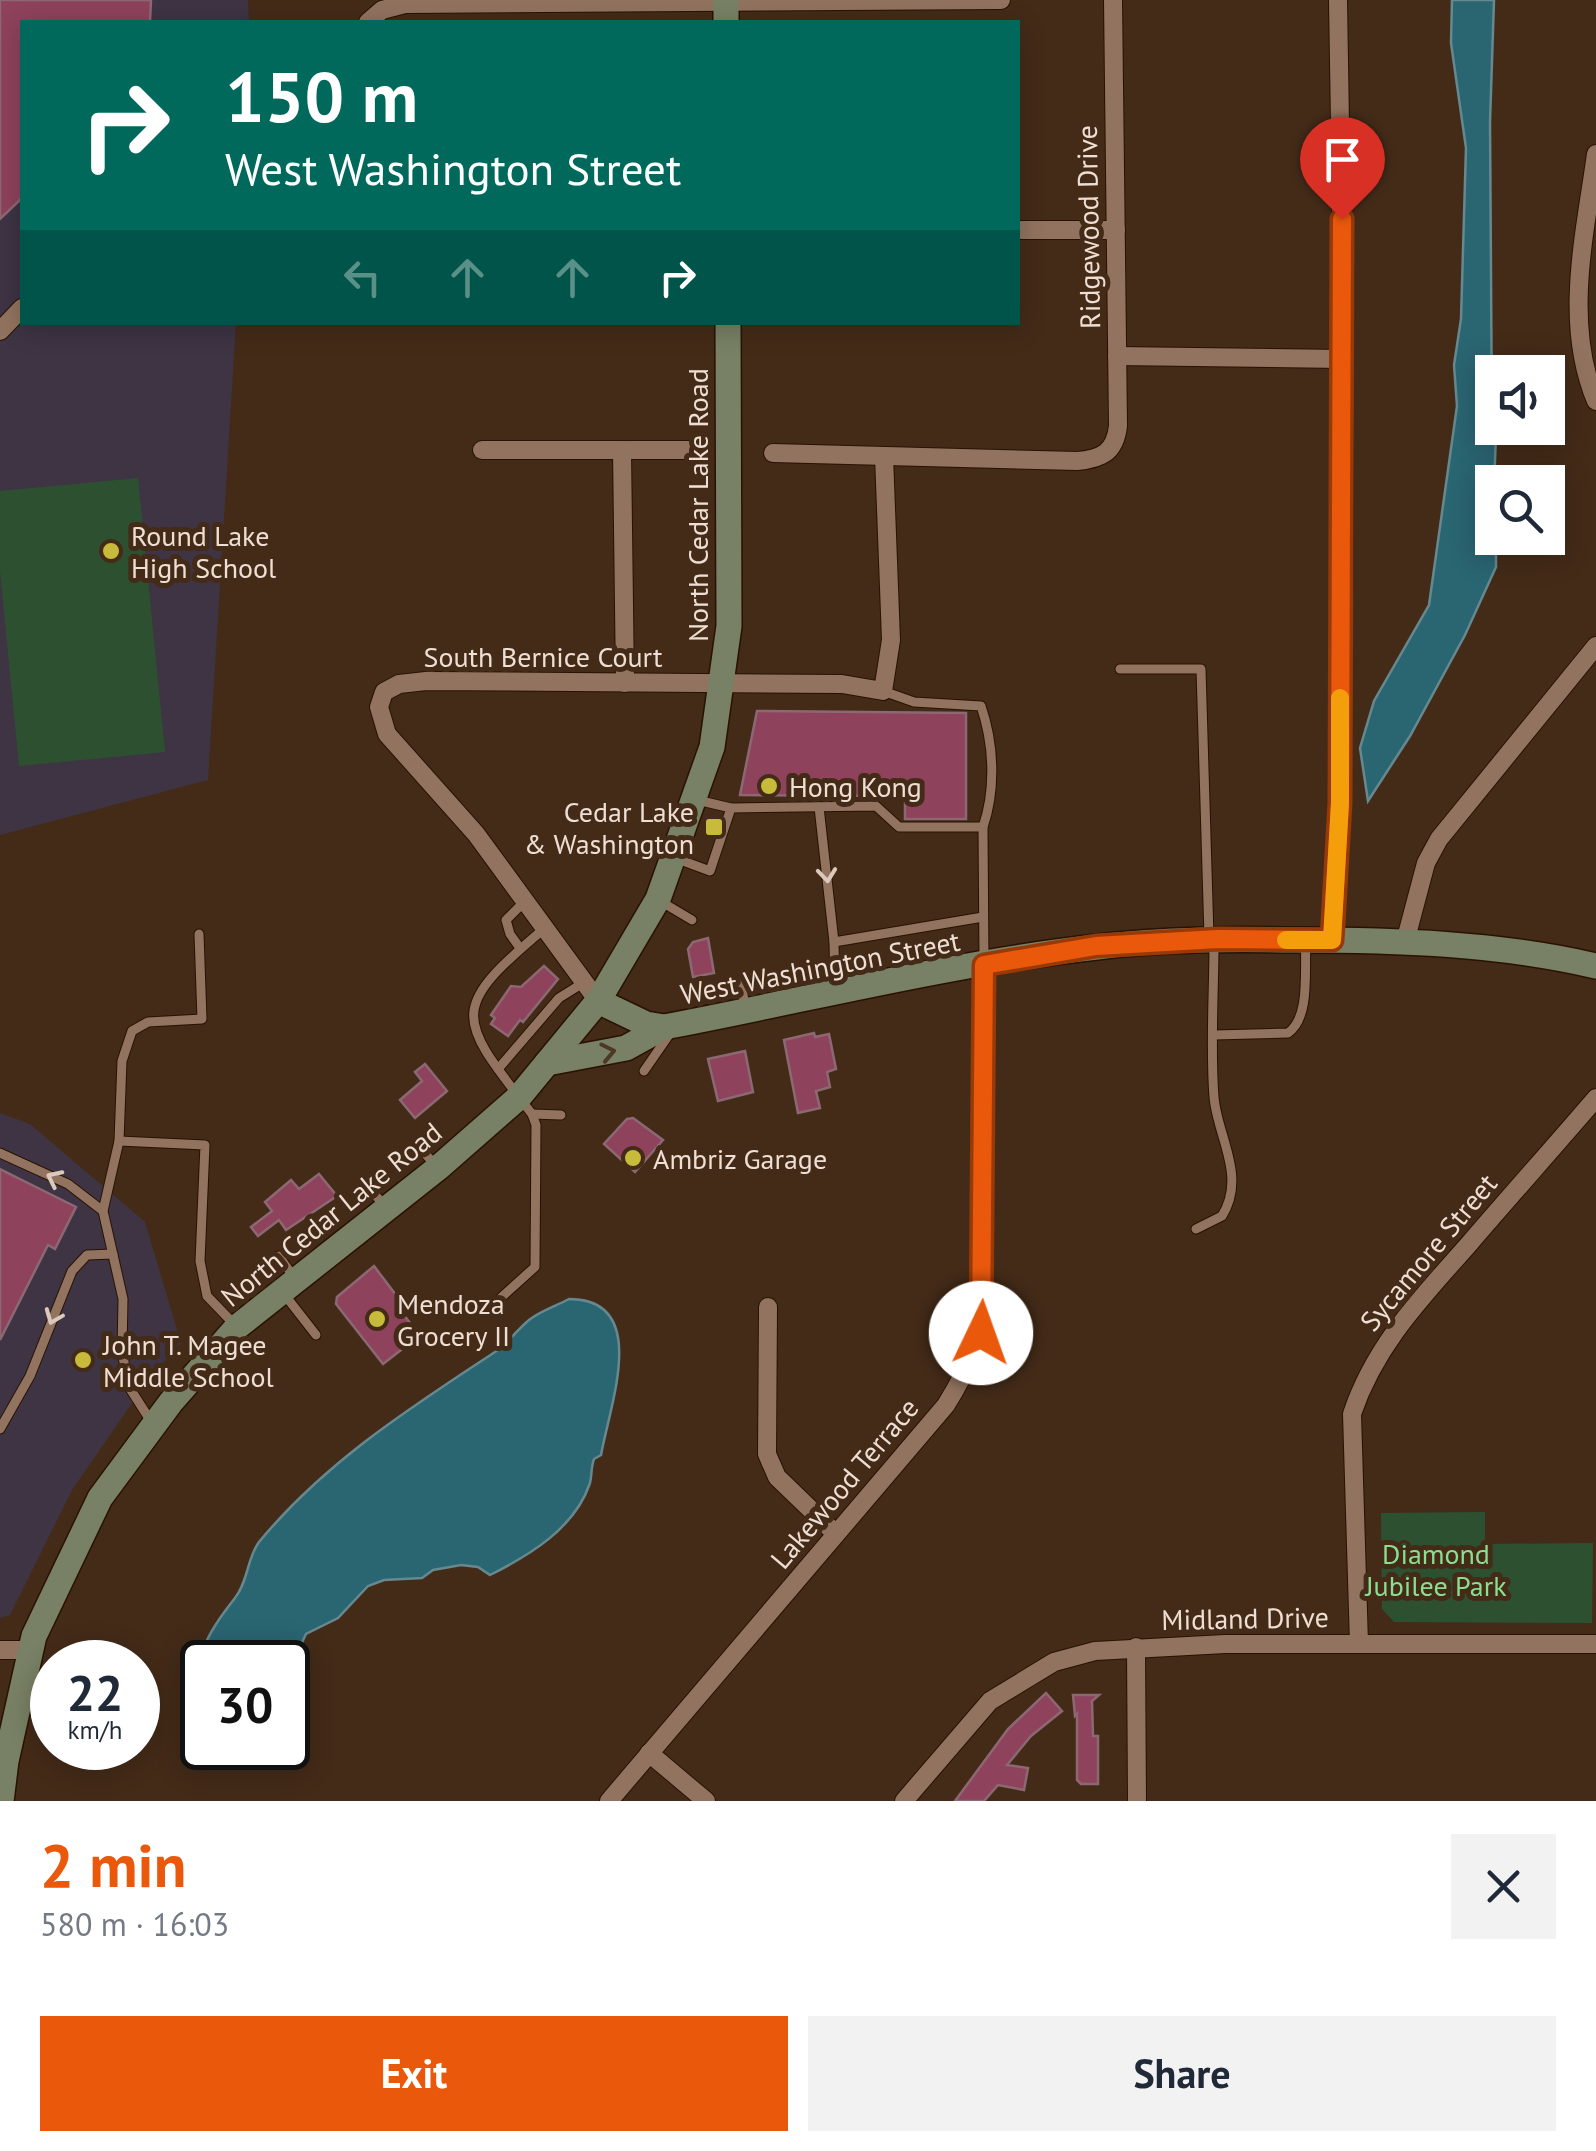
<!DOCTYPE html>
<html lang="en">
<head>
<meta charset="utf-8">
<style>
  :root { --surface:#fff; --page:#f2f2f3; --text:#1f2937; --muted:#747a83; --accent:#ea580c }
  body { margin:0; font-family:"PT Sans",sans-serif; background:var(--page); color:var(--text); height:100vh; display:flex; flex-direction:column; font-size:38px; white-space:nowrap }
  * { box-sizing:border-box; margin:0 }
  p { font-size:32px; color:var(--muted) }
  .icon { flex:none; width:55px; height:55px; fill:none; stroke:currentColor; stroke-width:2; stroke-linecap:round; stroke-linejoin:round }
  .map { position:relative; height:1801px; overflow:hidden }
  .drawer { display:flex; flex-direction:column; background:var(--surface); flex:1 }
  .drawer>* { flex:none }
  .guide { position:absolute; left:20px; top:20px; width:1000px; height:305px; border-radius:0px; box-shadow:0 5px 25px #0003; background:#00695c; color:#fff; overflow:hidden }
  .tools { position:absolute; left:1475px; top:355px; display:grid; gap:20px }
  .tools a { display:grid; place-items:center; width:90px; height:90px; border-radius:0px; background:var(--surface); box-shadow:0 5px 25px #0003; font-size:50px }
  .speed { position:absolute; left:30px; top:1640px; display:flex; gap:20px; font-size:50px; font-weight:700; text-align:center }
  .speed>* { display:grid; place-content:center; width:130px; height:130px; border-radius:50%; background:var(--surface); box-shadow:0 5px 25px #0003; line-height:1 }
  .speed small { font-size:25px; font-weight:400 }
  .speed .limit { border:5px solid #111; border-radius:15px; background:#fff; color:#111 }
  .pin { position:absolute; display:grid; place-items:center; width:85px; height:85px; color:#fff; margin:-102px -42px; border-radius:50% 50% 50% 0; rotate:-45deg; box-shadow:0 0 10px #0007 }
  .pin .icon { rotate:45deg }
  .me { position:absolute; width:110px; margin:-55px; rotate:3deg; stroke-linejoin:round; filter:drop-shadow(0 0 8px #0008) }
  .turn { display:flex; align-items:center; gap:35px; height:210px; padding:0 40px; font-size:45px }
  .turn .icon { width:130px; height:130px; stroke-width:2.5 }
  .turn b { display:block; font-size:70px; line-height:85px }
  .lanes { display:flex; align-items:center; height:95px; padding:0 40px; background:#0003; justify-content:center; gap:50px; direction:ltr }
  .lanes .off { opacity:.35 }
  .round { display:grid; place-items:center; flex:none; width:105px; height:105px; border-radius:0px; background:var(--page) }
  .headline { display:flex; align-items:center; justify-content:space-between; height:170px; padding:0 40px }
  h1 { font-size:60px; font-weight:700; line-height:75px; color:var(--accent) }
  .primary-button { display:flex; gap:20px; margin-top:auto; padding:20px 40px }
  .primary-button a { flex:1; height:115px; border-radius:0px; background:var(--accent); color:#fff; font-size:40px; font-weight:700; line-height:115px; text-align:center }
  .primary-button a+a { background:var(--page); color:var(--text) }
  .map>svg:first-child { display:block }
  .education { fill:#3e3444 }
  .green { fill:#2d5130 }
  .water { fill:#2a6572; stroke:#65898f; stroke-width:2.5 }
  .building { fill:#8e425c; stroke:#8c6873; stroke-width:2.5 }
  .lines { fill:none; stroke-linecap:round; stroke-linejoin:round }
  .lane-casing { stroke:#291202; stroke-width:11 }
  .street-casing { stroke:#291202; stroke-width:20 }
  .secondary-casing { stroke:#291202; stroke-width:28 }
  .lane { stroke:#91735f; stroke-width:9 }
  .street { stroke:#91735f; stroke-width:18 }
  .secondary { stroke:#788065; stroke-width:25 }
  .oneway { stroke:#dbc9bc }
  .oneway2 { stroke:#4c3824 }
  .route-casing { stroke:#983908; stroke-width:25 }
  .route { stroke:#ea580c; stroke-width:18 }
  .slow { stroke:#f59e0b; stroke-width:18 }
  .poi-dot { fill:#c8bb3b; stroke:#442b18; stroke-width:4 }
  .labels { text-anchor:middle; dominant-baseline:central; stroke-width:10; stroke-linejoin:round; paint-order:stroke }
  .street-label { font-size:28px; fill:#eeded3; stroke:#442b18 }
  .poi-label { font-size:28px; fill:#eeded3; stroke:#442b18; text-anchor:start }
  .park-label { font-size:28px; fill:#89df90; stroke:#442b18 }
</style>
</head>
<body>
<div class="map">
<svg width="1596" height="1801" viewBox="0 0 1596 1801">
  <rect width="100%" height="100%" fill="#442b18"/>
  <g class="education">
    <polygon points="0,0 248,0 249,22 22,22 22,322 236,323 208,780 0,835"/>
    <polygon points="0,1113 30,1124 145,1222 181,1343 150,1377 72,1490 10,1615 0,1618"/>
  </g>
  <g class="green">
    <polygon points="138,478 165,752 19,766 0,571 0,491"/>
    <polygon points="1485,1512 1485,1544 1593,1543 1592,1623 1394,1622 1382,1609 1381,1513"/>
  </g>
  <g class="water">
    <polygon points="1452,0 1494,0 1490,122 1492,428 1496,428 1496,435 1492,538 1496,538 1496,567 1465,635 1410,736 1368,801 1360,748 1374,701 1429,605 1457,406 1454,365 1461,319 1466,148 1451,43"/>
    <path d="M569 1299C651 1299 610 1404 601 1455L594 1459C591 1467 592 1474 590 1483 575 1528 530 1555 490 1575L478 1567 461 1565 433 1570 422 1578 384 1580 368 1586 338 1618 306 1634 288 1672V1662H202V1701C193 1655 208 1632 235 1598 248 1582 247 1558 259 1542 325 1462 410 1408 495 1352 508 1343 517 1330 529 1320 540 1311 556 1306 569 1299Z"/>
  </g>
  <g class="building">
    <polygon points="0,0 151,0 150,22 22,22 22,198 0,219"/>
    <polygon points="757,711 966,713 966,819 905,819 905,796 740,795"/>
    <polygon points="708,938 714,973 693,977 688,949 693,942"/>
    <polygon points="544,966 558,979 523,1022 520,1020 508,1036 491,1024 495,1018 491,1015 511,986 521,987"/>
    <polygon points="814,1033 815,1037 829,1034 836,1069 827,1072 830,1087 816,1091 820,1108 798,1113 784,1040"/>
    <polygon points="745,1051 753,1092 718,1101 708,1059"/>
    <polygon points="425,1064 447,1091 415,1118 400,1100 422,1081 415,1072"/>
    <polygon points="633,1118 663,1140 635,1172 604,1144 627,1119"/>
    <polygon points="0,1169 76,1207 55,1249 48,1245 0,1340"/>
    <polygon points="319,1174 337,1196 286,1230 279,1220 258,1236 251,1227 272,1211 265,1202 291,1180 299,1189"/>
    <polygon points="374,1266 402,1303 397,1307 416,1330 406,1338 410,1343 383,1364 336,1304 337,1297"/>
    <polygon points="1046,1693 1062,1711 1031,1736 1007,1765 1028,1768 1024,1790 998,1785 984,1801 955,1801 1008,1729"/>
    <polygon points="1073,1695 1099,1695 1092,1701 1093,1736 1098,1736 1098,1784 1081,1784 1077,1780 1077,1714 1075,1716"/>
  </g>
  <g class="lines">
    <defs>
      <g id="lane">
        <polyline points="1120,669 1201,669 1209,937"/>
        <path d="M883 691 914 702 981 706C994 744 996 789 983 827"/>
        <polyline points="697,800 731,808 876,806 899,827 983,827 984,963"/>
        <polyline points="819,807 834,942"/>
        <polyline points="675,858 710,871 731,808"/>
        <polyline points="660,901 692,920"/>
        <polyline points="520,948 510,934 506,920 525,901"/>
        <polyline points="741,980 745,1008"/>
        <polyline points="835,990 834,942 983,917"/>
        <path d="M1214 1035 1288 1033C1311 1017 1304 969 1306 942"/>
        <polyline points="498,1069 559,998 583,983"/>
        <polyline points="644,1071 671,1032"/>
        <polyline points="532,1114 561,1115"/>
        <polyline points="119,1141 205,1145 200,1261 207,1296 235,1325"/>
        <polyline points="421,1149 436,1166"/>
        <polyline points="0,1153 68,1184 103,1211"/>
        <polyline points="366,1185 385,1206"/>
        <path d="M1196 1229 1222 1216C1247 1176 1217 1136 1214 1097 1210 1046 1214 993 1214 942"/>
        <polyline points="279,1256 295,1279"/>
        <polyline points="284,1294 316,1335"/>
        <path d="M495 1303 535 1267 536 1125 532 1114C457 1017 447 1010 545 928"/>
        <polyline points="152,1423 129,1387 122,1352 123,1299 103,1211 119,1141 122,1061 132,1031 148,1022 202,1019 199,934"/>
        <polyline points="0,1429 30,1376 72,1271 87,1255 113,1254"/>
      </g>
      <g id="street">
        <polyline points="368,22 382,10 405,4 1001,0"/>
        <path d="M1596 154C1585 234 1563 323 1596 401"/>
        <polyline points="1018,230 1116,230"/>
        <polyline points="0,331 22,308"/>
        <polyline points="1117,356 1342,359"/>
        <polyline points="482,450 688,450"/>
        <polyline points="622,450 625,683"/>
        <path d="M773 453 1077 461C1102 459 1115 452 1118 426L1113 0"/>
        <path d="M1332 940C1350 628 1343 313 1338 0"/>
        <polyline points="1405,942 1426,863 1439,839 1596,646"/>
        <polyline points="598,1001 476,834 387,734 379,707 384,692 399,684 426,681 842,684 883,691 891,640 884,456"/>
        <polyline points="768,1307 767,1454 777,1477 836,1534"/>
        <path d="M1359 1644 1352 1414C1375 1345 1422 1297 1469 1244 1511 1195 1554 1147 1596 1098"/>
        <polyline points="1136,1647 1137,1801"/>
        <polyline points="0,1650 30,1650"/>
        <polyline points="649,1753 706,1801"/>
        <path d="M609 1801 946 1405C969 1368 981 1339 984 1295L981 1043 985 965"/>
        <polyline points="904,1801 990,1701 1054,1662 1095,1651 1225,1644 1596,1644"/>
      </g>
      <g id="secondary">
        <polyline points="726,0 726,22"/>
        <path d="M598 1001 646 1024 664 1027C807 1000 951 963 1097 947 1162 939 1229 939 1294 940 1395 940 1497 943 1596 966"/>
        <polyline points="547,1063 626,1048 664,1027"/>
        <polyline points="1,1801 6,1761 34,1636 100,1498 171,1402 237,1327 438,1168 519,1097 598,1001 658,899 712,747 729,626 728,322"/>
      </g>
    </defs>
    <use href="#lane" class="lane-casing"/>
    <use href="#street" class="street-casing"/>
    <use href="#secondary" class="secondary-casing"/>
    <use href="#lane" class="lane"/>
    <use href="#street" class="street"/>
    <use href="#secondary" class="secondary"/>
  </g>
  <defs><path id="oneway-chevron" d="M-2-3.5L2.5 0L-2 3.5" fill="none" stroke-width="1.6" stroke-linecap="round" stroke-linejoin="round" transform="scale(2.5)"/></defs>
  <g class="oneway">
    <use href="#oneway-chevron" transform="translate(827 875) rotate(84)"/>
    <use href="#oneway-chevron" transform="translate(54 1178) rotate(-154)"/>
    <use href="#oneway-chevron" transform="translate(53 1317) rotate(112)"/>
  </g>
  <use class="oneway2" href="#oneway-chevron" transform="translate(608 1052) rotate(-12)"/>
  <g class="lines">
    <defs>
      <polyline id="route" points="981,1333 984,965 1096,946 1218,939 1332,940 1340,803 1342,219"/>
    </defs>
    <use href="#route" class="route-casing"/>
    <use href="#route" class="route"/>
    <polyline class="slow" points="1286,940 1332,940 1340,803 1340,698"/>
  </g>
  <g class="poi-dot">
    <circle cx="111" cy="551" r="10"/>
    <circle cx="769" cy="786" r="10"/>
    <rect x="704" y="817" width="20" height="20" rx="5"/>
    <circle cx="633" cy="1158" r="10"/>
    <circle cx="377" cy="1319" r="10"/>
    <circle cx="83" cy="1360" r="10"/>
  </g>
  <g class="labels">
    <g class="street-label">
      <text transform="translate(1088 227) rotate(-91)">Ridgewood Drive</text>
      <text transform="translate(697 505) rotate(-90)">North Cedar Lake Road</text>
      <text x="543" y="656">South Bernice Court</text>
      <text transform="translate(820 967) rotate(-11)">West Washington Street</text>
      <text transform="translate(331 1214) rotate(-39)">North Cedar Lake Road</text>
      <text transform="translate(1428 1252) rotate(-50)">Sycamore Street</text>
      <text transform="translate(844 1483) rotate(-50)">Lakewood Terrace</text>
      <text transform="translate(1245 1618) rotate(-1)">Midland Drive</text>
    </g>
    <g class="poi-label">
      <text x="131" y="535">Round Lake<tspan x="131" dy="32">High School</tspan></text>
      <text x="789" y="786">Hong Kong</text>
      <text x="694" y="811" text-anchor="end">Cedar Lake<tspan x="694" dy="32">&amp; Washington</tspan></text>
      <text x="653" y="1158">Ambriz Garage</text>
      <text x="397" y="1303">Mendoza<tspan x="397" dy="32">Grocery II</tspan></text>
      <text x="103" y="1344">John T. Magee<tspan x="103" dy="32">Middle School</tspan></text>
    </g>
    <g class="park-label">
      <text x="1436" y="1553">Diamond<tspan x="1436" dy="32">Jubilee Park</tspan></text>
    </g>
  </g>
</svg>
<div class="tools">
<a><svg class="icon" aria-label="sound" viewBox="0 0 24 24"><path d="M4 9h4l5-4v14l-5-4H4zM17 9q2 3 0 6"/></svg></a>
<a><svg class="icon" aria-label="search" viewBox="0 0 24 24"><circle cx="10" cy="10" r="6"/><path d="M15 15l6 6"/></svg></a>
</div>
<div class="speed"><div>22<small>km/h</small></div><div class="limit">30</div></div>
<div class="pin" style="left:1342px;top:219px;background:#d93025"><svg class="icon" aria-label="arrive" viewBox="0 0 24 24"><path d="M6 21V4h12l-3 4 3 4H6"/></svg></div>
<svg class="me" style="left:981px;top:1333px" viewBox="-20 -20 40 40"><circle r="19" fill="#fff"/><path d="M0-13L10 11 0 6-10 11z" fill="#ea580c"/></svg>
<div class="guide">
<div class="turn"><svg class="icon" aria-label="right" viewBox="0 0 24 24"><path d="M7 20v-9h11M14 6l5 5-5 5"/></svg><div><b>150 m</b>West Washington Street</div></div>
<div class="lanes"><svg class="icon off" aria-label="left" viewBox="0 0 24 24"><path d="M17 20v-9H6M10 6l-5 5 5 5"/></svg><svg class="icon off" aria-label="ahead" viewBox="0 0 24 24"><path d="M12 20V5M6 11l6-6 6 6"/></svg><svg class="icon off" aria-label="ahead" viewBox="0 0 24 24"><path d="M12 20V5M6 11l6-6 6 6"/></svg><svg class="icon" aria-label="right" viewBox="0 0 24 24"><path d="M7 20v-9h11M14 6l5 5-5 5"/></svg></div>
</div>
</div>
<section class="drawer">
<div class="headline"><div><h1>2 min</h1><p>580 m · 16:03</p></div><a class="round"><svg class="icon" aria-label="close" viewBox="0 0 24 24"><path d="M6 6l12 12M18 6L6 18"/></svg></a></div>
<div class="primary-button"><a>Exit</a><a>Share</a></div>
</section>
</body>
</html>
